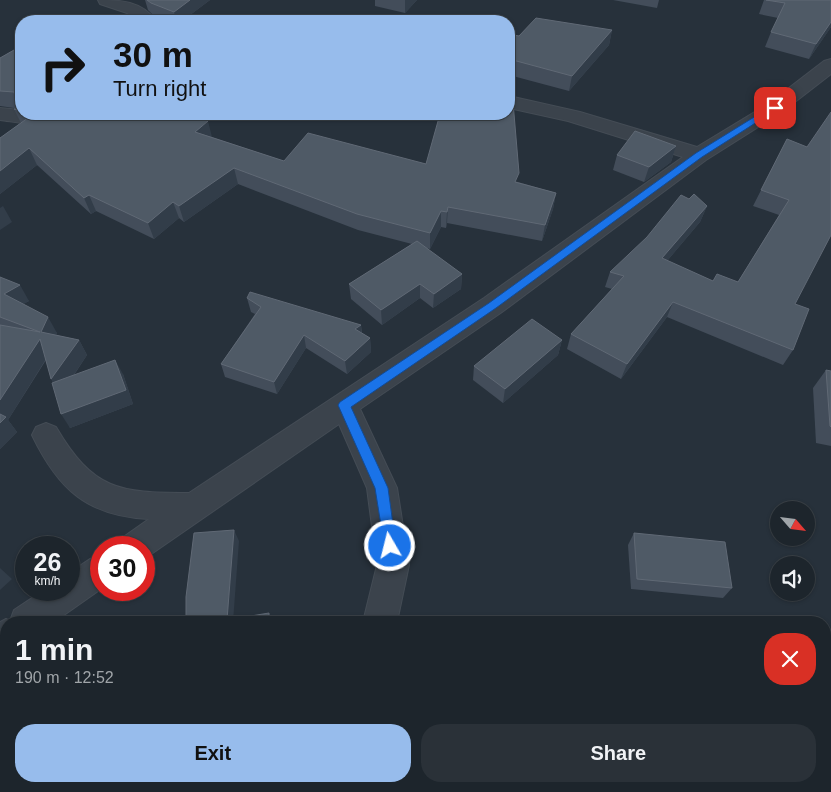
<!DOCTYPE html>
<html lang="en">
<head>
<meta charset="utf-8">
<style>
  :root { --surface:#1d252c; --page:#2a3138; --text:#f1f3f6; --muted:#a0a5a9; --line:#3b4248; --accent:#97bcec }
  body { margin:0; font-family:Arial,sans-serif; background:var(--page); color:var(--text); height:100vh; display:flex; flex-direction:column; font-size:19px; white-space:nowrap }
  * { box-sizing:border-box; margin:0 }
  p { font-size:16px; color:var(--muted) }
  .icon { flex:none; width:28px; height:28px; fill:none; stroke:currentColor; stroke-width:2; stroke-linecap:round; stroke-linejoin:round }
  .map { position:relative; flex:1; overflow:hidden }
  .panel { position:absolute; left:0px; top:616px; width:831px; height:176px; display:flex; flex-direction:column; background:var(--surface); border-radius:20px 20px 0 0; box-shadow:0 1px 4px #0004,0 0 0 1px var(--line) }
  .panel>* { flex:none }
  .guide { position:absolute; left:15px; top:15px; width:500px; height:105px; border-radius:20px; box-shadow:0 1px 4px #0004,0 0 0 1px var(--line); background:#97bcec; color:#111; overflow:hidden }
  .needle { width:32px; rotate:118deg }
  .controls { position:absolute; left:770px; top:501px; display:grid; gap:10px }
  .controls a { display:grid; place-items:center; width:45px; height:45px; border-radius:50%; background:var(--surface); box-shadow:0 1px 4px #0004,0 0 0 1px var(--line); font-size:25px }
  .speed { position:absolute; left:15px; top:536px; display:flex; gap:10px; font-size:25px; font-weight:700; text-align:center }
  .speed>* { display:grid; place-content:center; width:65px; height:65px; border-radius:50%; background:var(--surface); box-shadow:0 1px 4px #0004,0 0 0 1px var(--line); line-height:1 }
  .speed small { font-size:12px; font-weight:400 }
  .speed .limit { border:8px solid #d22; background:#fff; color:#111 }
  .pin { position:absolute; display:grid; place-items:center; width:42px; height:42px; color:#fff; margin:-21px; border-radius:10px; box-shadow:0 2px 8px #0006 }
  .me { position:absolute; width:55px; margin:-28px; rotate:352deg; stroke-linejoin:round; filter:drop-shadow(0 0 4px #0008) }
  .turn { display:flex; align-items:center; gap:18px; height:105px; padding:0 15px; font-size:22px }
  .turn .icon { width:65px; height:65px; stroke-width:2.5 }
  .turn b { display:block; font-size:35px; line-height:42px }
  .round { display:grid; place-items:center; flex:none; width:52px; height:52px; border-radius:20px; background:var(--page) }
  .headline { display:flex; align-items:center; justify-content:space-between; height:85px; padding:0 15px }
  h1 { font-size:30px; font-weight:800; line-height:38px }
  .cta { display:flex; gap:10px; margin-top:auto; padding:10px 15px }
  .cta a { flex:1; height:58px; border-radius:20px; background:var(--accent); color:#111; font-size:20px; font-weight:800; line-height:58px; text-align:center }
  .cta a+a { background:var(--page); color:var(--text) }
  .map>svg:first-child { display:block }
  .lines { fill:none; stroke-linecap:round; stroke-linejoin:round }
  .minor-casing { stroke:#444c55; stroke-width:2 }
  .minor { fill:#3b434c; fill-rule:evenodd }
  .wall { fill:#434d5a }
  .shaded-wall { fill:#323d49 }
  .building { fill:#4f5a66; stroke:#606975 }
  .route { fill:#1a73e8; stroke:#114b97 }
</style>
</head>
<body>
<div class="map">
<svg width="831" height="792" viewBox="0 0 831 792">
  <rect width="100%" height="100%" fill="#27313b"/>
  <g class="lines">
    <defs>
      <g id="minor">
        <path d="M98 0C120 0 142 1 156 21H137L127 13 100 4Z"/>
        <path d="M831 59V74L782 112 706 160 502 312 360 409 397 488 409 565 397 622H363L377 565 367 488 339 424 144 559V548H117L122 538 149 519C87 516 58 489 32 435L36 427 46 423 56 427C93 490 119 493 189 493L484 298 683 157 568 121 509 108V96L580 112 697 147 768 104 824 61Z"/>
        <path d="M0 108 21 110V114H66C54 131 18 122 0 120Z"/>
        <polygon points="101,555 101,589 54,622 6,622 6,655 0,658 0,622 6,619 10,621 14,610 44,590 69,590 69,573 90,559"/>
        <polygon points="317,786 355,786 353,792 315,792"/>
      </g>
    </defs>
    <use href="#minor" class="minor-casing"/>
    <use href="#minor" class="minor"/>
  </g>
  <g class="wall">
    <polygon points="145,0 210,0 182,21 168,21 154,16 148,10"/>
    <polygon points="375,0 417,0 405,13 375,6"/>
    <polygon points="613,0 659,0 657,8"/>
    <polygon points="764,0 831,0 831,27 809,59 765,47 771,32 778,18 759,14"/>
    <polygon points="612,30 609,45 569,91 509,75 509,34 519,36"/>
    <polygon points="21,46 21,114 191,114 189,115 212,137 284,161 426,164 518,182 556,193 553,209 542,241 447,223 446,228 441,227 430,249 426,248 462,274 461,289 433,308 420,298 382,325 351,299 349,284 412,244 358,230 238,184 184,222 179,218 154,239 96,211 91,214 37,165 0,194 0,138 21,123 14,109 21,109 0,106 0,107 0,58"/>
    <polygon points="787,139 795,304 793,350 783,365 667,317 621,379 567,349 571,334 612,289 605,287 610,272 707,206 700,222 667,261 713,281 738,282 779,215 753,206"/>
    <polygon points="676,146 671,162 644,182 613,170 617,155"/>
    <polygon points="0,277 29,301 23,304 57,333 56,335 79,340 87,355 74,375 123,374 133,404 70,428 53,382 51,379 46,360 8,420 17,432 0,449"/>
    <polygon points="247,298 361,325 362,333 370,338 371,352 347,374 306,348 277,394 225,377 221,364 255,314 251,312"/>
    <polygon points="562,340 558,355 503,403 473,380 474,366"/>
    <polygon points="826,370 831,371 831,446 816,443 813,388"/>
    <polygon points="634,533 732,588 723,598 631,589 628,545"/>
    <polygon points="104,786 168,786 167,790 119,788"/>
    <polygon points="786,786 825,786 831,792 787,792"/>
  </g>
  <g class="shaded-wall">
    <polygon points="190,0 210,0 182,21 176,21 174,12"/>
    <polygon points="405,0 417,0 405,13"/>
    <polygon points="831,22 831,27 809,59 816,44"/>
    <polygon points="612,30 609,45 569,91 572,76"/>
    <polygon points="208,121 212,137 195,132"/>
    <polygon points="676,146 671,162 644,182 649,167"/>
    <polygon points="29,148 37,165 0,194 0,171"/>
    <polygon points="234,168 238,184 184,222 179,206"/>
    <polygon points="556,193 553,209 542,241 545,225"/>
    <polygon points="89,195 96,211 91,214 84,198"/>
    <polygon points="173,202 179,218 154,239 148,223"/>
    <polygon points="3,206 12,222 0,230 0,208"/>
    <polygon points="707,206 700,222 656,274 662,258"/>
    <polygon points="448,207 447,223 446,228 447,212"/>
    <polygon points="441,211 441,227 430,249 430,233"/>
    <polygon points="462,274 461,289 433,308 434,294"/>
    <polygon points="420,284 420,298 382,325 381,310"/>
    <polygon points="20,285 29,301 14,309 4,294"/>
    <polygon points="673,302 667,317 621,379 627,364"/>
    <polygon points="48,317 57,333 50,348 41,332"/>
    <polygon points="361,325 362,338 355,329"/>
    <polygon points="304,335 306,348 277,394 274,382"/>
    <polygon points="370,338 371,352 347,374 345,361"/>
    <polygon points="40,339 49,354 8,420 17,432 0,449 0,400"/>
    <polygon points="79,340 87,355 61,394 51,379"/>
    <polygon points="562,340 558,355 503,403 505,389"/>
    <polygon points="115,360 123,374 133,404 70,428 61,414"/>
    <polygon points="234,530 239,541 233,622 227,620"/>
    <polygon points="0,568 12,579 0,590"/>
    <polygon points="269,613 273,622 269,622"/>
    <polygon points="32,786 50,786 47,792 30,792"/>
    <polygon points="156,786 168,786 166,792 156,788"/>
  </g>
  <g class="building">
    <polygon points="147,0 190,0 174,12 151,3"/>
    <polygon points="766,0 831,0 831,22 816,44 771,32 785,3"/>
    <polygon points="431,15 456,21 429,21"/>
    <polygon points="536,18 612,30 572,76 509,59 509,34 519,36"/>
    <polygon points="21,46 21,96 15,96 14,92 0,91 0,58"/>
    <polygon points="509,102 513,102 519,173 515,182 556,193 545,225 448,207 447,212 441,211 430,233 357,214 234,168 179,206 173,202 148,223 89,195 84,198 29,148 0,171 0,138 32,115 28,114 186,114 208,121 195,132 284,161 308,133 426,164 440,114 509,114"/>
    <polygon points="14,109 21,109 21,111"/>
    <polygon points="831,112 831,235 795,304 809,309 793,350 673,302 627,364 571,334 624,276 610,272 647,237 681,195 689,199 694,194 707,206 662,258 713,281 717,274 738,282 789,200 761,190 787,139 807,147"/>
    <polygon points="635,131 676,146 649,167 617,155"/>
    <polygon points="417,241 462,274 434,294 420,284 381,310 349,284"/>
    <polygon points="0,277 20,285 4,294 48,317 41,332 79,340 51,379 40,339 0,400 0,325 40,332 0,317"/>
    <polygon points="250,292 361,325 355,329 370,338 345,361 304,335 274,382 221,364 261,307 247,298"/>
    <polygon points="532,319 562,340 505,389 474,366"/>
    <polygon points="115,360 126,390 61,414 52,383"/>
    <polygon points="826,370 831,371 831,427 830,426"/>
    <polygon points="0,414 6,417 0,423"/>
    <polygon points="234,530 227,620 269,613 269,622 186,622 186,597 194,533"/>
    <polygon points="634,533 725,542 732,588 637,579"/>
    <polygon points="825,677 831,678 831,792 812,792 802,790 802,786 825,786"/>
    <polygon points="6,702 6,786 32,786 30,792 0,792 0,715"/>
    <polygon points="119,786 156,786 156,788 175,792 118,792"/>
  </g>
  <polygon class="route" points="772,106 779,108 702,157 496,308 351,407 388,488 396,546 394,550 390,552 385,550 375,488 338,405 340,402 489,303 696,153"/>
</svg>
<div class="controls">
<a><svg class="needle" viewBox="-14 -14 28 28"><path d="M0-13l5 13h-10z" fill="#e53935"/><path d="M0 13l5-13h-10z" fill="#a0a5a9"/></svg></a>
<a><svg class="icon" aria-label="sound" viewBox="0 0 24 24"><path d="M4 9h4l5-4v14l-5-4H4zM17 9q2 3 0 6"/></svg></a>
</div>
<div class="speed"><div>26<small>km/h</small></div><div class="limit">30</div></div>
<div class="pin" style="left:775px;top:108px;background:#d93025"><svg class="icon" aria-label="arrive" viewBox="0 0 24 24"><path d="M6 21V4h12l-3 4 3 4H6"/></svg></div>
<svg class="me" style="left:390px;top:546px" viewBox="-20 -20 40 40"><circle r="17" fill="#1a73e8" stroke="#fff" stroke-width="3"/><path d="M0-11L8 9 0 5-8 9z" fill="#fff"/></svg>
<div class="guide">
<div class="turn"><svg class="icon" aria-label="right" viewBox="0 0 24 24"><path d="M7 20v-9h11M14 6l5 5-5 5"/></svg><div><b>30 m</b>Turn right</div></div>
</div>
<section class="panel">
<div class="headline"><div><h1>1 min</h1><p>190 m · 12:52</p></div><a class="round" style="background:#d93025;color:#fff"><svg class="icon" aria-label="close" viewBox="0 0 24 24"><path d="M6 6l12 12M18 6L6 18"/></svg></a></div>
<div class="cta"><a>Exit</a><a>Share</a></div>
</section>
</div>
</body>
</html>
